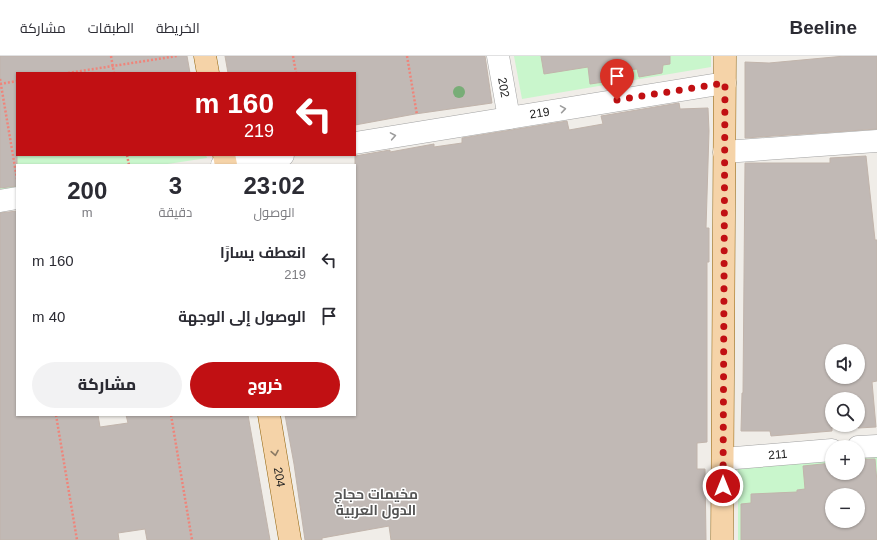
<!DOCTYPE html>
<html lang="ar">
<head>
<meta charset="utf-8">
<style>
  :root { --surface:#fff; --page:#f2f2f3; --text:#2b2b33; --muted:#7c7c81; --line:#e1e1e2; --accent:#c11013 }
  body { margin:0; font-family:Arial,Cairo,sans-serif; background:var(--page); color:var(--text); direction:rtl; height:100vh; display:flex; flex-direction:column; font-size:15px; white-space:nowrap }
  * { box-sizing:border-box; margin:0 }
  p { font-size:13px; color:var(--muted) }
  .icon { flex:none; width:22px; height:22px; fill:none; stroke:currentColor; stroke-width:2; stroke-linecap:round; stroke-linejoin:round }
  .map { position:relative; flex:1; overflow:hidden; direction:ltr }
  .panel { position:absolute; left:16px; top:108px; width:340px; height:252px; display:flex; flex-direction:column; background:var(--surface); border-radius:0px; box-shadow:0 1px 3px #0004; direction:rtl }
  .panel>* { flex:none }
  .top-card { position:absolute; left:16px; top:16px; width:340px; height:84px; border-radius:0px; box-shadow:0 1px 3px #0004; direction:rtl; background:#c11013; color:#fff; overflow:hidden }
  .buttons { position:absolute; left:825px; top:288px; display:grid; gap:8px }
  .buttons a { display:grid; place-items:center; width:40px; height:40px; border-radius:50%; background:var(--surface); box-shadow:0 1px 3px #0004; font-size:20px }
  .pin { position:absolute; display:grid; place-items:center; width:34px; height:34px; color:#fff; margin:-41px -17px; border-radius:50% 50% 50% 0; rotate:-45deg; box-shadow:0 0 4px #0007 }
  .pin .icon { rotate:45deg }
  .me { position:absolute; width:44px; margin:-22px; rotate:0deg; stroke-linejoin:round; filter:drop-shadow(0 0 3px #0008) }
  .turn { display:flex; align-items:center; gap:14px; height:84px; padding:0 16px; font-size:18px }
  .turn .icon { width:52px; height:52px; stroke-width:2.5 }
  .turn b { display:block; font-size:28px; line-height:34px }
  .eta { display:flex; justify-content:space-evenly; align-items:center; height:68px; text-align:center }
  .eta b { font-size:24px; font-weight:800; line-height:28px }
  .primary-button { display:flex; gap:8px; margin-top:auto; padding:8px 16px }
  .primary-button a { flex:1; height:46px; border-radius:24px; background:var(--accent); color:#fff; font-size:16px; font-weight:800; line-height:46px; text-align:center }
  .primary-button a+a { background:var(--page); color:var(--text) }
  ul { padding:0; list-style:none }
  li { display:flex; align-items:center; gap:12px; height:56px; padding:0 16px }
  li div { flex:1 }
  li b { display:block; font-size:15px }
  li em { font-style:normal }
  header { display:flex; align-items:center; gap:24px; box-sizing:border-box; height:56px; padding:0 20px; background:var(--surface); border-bottom:1px solid var(--line) }
  header strong { font-size:19px }
  nav { display:flex; gap:22px; margin-inline-start:auto; font-size:14px }
  .map>svg:first-child { display:block }
  .park { fill:#c9f6cc; fill-rule:evenodd }
  .building { fill:#c1b9b5; stroke:#c1b4ab; fill-rule:evenodd }
  .lines { fill:none; stroke-linecap:round; stroke-linejoin:round }
  .minor-casing { stroke:#a2a2a2; stroke-width:23 }
  .major-casing { stroke:#91630c; stroke-width:23 }
  .path { stroke:#ef847a; stroke-width:2.5; stroke-dasharray:2 2; stroke-linecap:butt }
  .minor { stroke:#fff; stroke-width:22 }
  .major { stroke:#f5d3a8; stroke-width:22 }
  .tree { fill:#78ad77 }
  .oneway { stroke:#9b9b9b }
  .oneway2 { stroke:#8b7a64 }
  .route { stroke:#c11013; stroke-width:7; stroke-dasharray:0 12.6 }
  .labels { text-anchor:middle; dominant-baseline:central; stroke-width:3; stroke-linejoin:round; paint-order:stroke }
  .street-label { font-size:12px; fill:#212121; stroke:#fff }
  .quarter-label { font-size:14px; font-weight:bold; fill:#545454; stroke:#fff }
</style>
</head>
<body>
<header>
<strong>Beeline</strong>
<nav><a>الخريطة</a><a>الطبقات</a><a>مشاركة</a></nav>
</header>
<div class="map">
<svg width="877" height="484" viewBox="0 0 877 484">
  <rect width="100%" height="100%" fill="#f0ede8"/>
  <g class="park">
    <polygon points="514,0 711,0 711,11 522,43"/>
    <polygon points="17,17 17,99 206,99 207,102 161,109 17,109 17,132 0,135 0,30"/>
    <path d="M877 397V484H738V411L832 402V417H858V399ZM832 439H858V465H832Z"/>
  </g>
  <g class="building">
    <polygon points="0,0 187,0 190,17 17,17 17,130 0,132"/>
    <polygon points="225,0 485,0 492,47 415,58 355,69 355,17 228,17"/>
    <polygon points="541,0 670,0 670,8 663,9 662,17 639,21 637,13 609,16 611,25 590,28 588,11 544,18"/>
    <polygon points="845,0 877,0 877,73 745,82 745,6 769,7"/>
    <polygon points="679,47 680,53 708,52 709,75 706,172 709,172 709,206 707,206 707,386 697,387 697,413 705,413 706,484 391,484 389,470 322,482 322,484 305,484 294,408 285,359 355,359 355,100 390,94 390,96 434,88 434,91 462,87 462,82 567,65 569,74 603,68 601,60"/>
    <path d="M866 100 875 184H877V325L872 326 876 371 858 372V343H832V375L771 380 770 375H741L742 337H743L745 107H830V102ZM832 295H858V321H832Z"/>
    <polygon points="17,155 17,359 98,359 100,371 128,367 126,359 248,359 270,484 147,484 145,473 118,477 119,484 0,484 0,157"/>
    <path d="M858 403H875L877 426V484H741V448L751 447V438L797 436V434L805 433 803 410 832 407V417H858ZM832 439H858V465H832Z"/>
  </g>
  <g class="lines">
    <defs>
      <g id="minor">
        <path id="s1" d="M498 0 509 62"/>
        <path id="s2" d="M355 87 725 27"/>
        <polyline points="724,96 877,85"/>
        <polyline points="222,109 283,99"/>
        <polyline points="0,145 17,142"/>
        <polyline points="858,391 877,390"/>
        <path id="s3" d="M723 403 832 394"/>
      </g>
      <g id="major">
        <polyline points="205,0 208,17"/>
        <polyline points="224,99 226,109"/>
        <path id="s4" d="M269 359 290 484"/>
        <polyline points="722,484 725,0"/>
      </g>
    </defs>
    <use href="#minor" class="minor-casing"/>
    <use href="#major" class="major-casing"/>
    <g class="path">
      <polyline points="111,0 114,17"/>
      <polyline points="293,0 296,17"/>
      <polyline points="407,0 417,59"/>
      <polyline points="68,17 177,0"/>
      <polyline points="0,23 17,123"/>
      <polyline points="0,28 17,25"/>
      <polyline points="127,99 129,109"/>
      <polyline points="56,359 77,484"/>
      <polyline points="171,359 192,484"/>
    </g>
    <use href="#minor" class="minor"/>
    <use href="#major" class="major"/>
  </g>
  <circle class="tree" cx="459" cy="36" r="6"/>
  <defs><path id="oneway-chevron" d="M-2-3.5L2.5 0L-2 3.5" fill="none" stroke-width="1.6" stroke-linecap="round" stroke-linejoin="round"/></defs>
  <g class="oneway">
    <use href="#oneway-chevron" transform="translate(563 53) rotate(-9)"/>
    <use href="#oneway-chevron" transform="translate(393 80) rotate(-10)"/>
  </g>
  <use class="oneway2" href="#oneway-chevron" transform="translate(275 397) rotate(80)"/>
  <g class="lines">
    <polyline class="route" points="617,44 725,27 723,430"/>
  </g>
  <g class="labels">
    <g class="street-label">
      <text stroke="none"><textPath href="#s1" startOffset="32">202</textPath></text>
      <text stroke="none"><textPath href="#s2" startOffset="187">219</textPath></text>
      <text stroke="none"><textPath href="#s3" startOffset="55">211</textPath></text>
      <text stroke="none"><textPath href="#s4" startOffset="63">204</textPath></text>
    </g>
    <g class="quarter-label">
      <text x="376" y="438">مخيمات حجاج<tspan x="376" dy="16">الدول العربية</tspan></text>
    </g>
  </g>
</svg>
<div class="buttons">
<a><svg class="icon" aria-label="sound" viewBox="0 0 24 24"><path d="M4 9h4l5-4v14l-5-4H4zM17 9q2 3 0 6"/></svg></a>
<a><svg class="icon" aria-label="search" viewBox="0 0 24 24"><circle cx="10" cy="10" r="6"/><path d="M15 15l6 6"/></svg></a>
<a>+</a>
<a>−</a>
</div>
<div class="pin" style="left:617px;top:44px;background:#d93025"><svg class="icon" aria-label="arrive" viewBox="0 0 24 24"><path d="M6 21V4h12l-3 4 3 4H6"/></svg></div>
<svg class="me" style="left:723px;top:430px" viewBox="-20 -20 40 40"><circle r="17" fill="#c11013" stroke="#fff" stroke-width="3"/><path d="M0-11L8 9 0 5-8 9z" fill="#fff"/></svg>
<div class="top-card">
<div class="turn"><svg class="icon" aria-label="left" viewBox="0 0 24 24"><path d="M17 20v-9H6M10 6l-5 5 5 5"/></svg><div><b>160 m</b>219</div></div>
</div>
<section class="panel">
<div class="eta">
<div><b>23:02</b><p>الوصول</p></div>
<div><b>3</b><p>دقيقة</p></div>
<div><b>200</b><p>m</p></div>
</div>
<ul>
<li><svg class="icon" aria-label="left" viewBox="0 0 24 24"><path d="M17 20v-9H6M10 6l-5 5 5 5"/></svg><div><b>انعطف يسارًا</b><p>219</p></div><em>160 m</em></li>
<li><svg class="icon" aria-label="arrive" viewBox="0 0 24 24"><path d="M6 21V4h12l-3 4 3 4H6"/></svg><div><b>الوصول إلى الوجهة</b></div><em>40 m</em></li>
</ul>
<div class="primary-button"><a>خروج</a><a>مشاركة</a></div>
</section>
</div>
</body>
</html>
